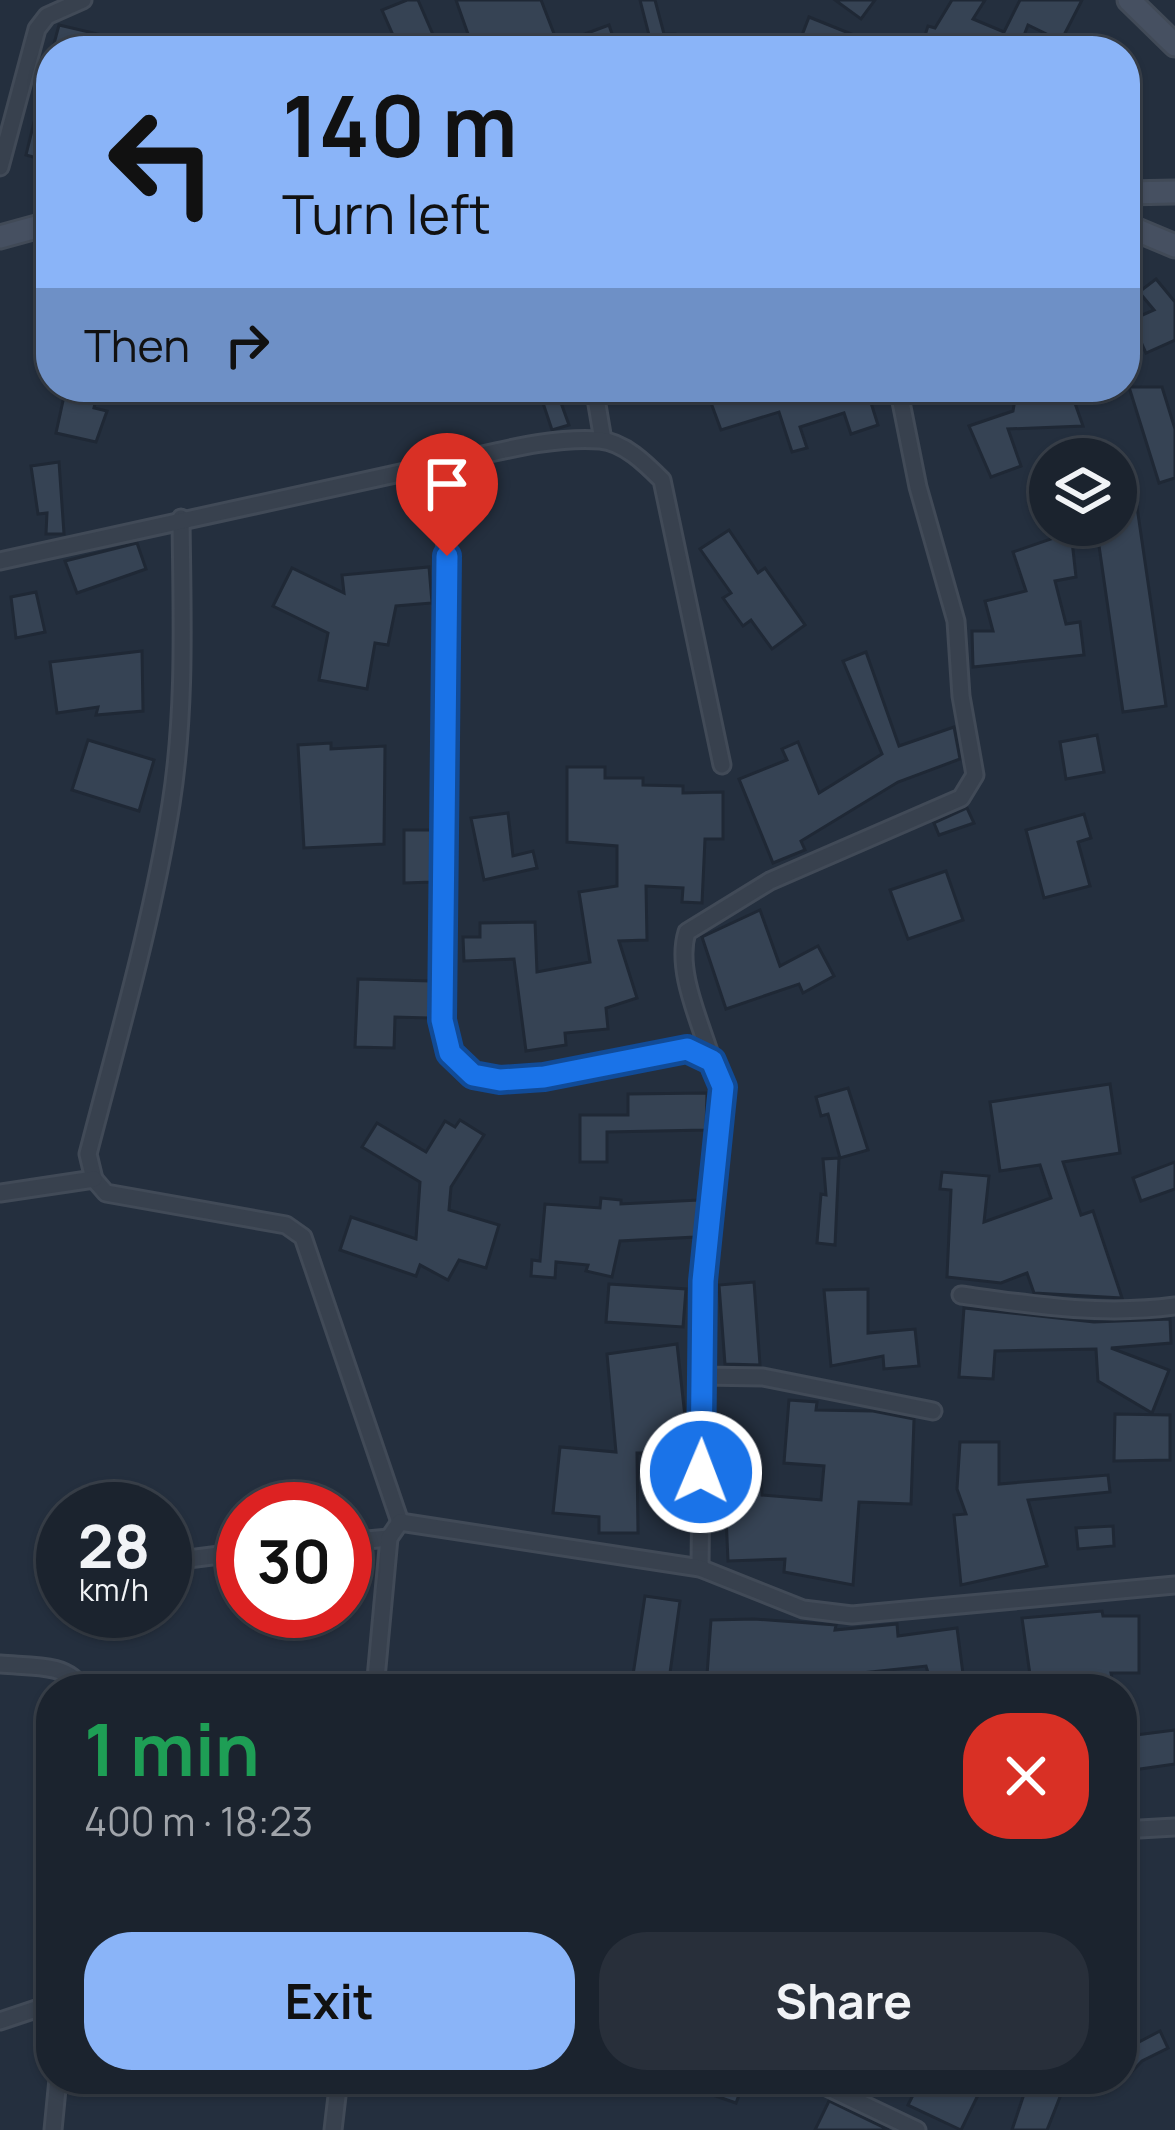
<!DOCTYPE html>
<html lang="en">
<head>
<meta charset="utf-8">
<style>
  :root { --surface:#1b232e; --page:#282f3a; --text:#f1f3f6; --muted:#a0a4aa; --line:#39404a; --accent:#8ab4f8 }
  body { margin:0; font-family:Manrope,sans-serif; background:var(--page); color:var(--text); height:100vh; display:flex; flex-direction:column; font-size:45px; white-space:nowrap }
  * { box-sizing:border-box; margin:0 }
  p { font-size:39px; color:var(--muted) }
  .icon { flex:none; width:66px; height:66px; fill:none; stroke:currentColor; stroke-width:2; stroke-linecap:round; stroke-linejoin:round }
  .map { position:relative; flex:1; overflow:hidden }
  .panel { position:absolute; left:36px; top:1674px; width:1101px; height:420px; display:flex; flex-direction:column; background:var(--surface); border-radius:48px; box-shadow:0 3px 9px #0004,0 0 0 3px var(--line) }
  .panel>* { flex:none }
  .guide { position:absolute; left:36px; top:36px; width:1104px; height:366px; border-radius:48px; box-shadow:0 3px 9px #0004,0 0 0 3px var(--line); background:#8ab4f8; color:#111; overflow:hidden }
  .tools { position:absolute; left:1029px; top:438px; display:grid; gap:24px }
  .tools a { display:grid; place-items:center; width:108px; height:108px; border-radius:50%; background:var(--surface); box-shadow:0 3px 9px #0004,0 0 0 3px var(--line); font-size:60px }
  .speed { position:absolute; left:36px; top:1482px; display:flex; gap:24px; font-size:60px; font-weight:700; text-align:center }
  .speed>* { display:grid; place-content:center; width:156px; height:156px; border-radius:50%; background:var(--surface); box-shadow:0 3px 9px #0004,0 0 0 3px var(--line); line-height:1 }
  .speed small { font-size:30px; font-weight:400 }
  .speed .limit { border:18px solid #d22; background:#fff; color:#111 }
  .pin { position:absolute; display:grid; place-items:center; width:102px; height:102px; color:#fff; margin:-123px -51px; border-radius:50% 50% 50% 0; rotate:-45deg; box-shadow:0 0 12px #0007 }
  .pin .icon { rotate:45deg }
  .me { position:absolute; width:132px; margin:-66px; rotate:1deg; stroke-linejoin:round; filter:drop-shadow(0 0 9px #0008) }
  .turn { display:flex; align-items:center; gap:42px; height:252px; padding:0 48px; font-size:54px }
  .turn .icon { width:156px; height:156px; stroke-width:2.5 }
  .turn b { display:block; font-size:84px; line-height:102px }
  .then { display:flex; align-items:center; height:114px; padding:0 48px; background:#0003; gap:24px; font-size:45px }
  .round { display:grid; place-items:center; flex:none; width:126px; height:126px; border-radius:48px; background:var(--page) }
  .head { display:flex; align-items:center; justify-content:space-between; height:204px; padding:0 48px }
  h1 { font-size:72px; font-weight:700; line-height:90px; color:#1e9e55 }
  .action { display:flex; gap:24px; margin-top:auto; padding:24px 48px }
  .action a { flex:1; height:138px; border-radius:48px; background:var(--accent); color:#111; font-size:48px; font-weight:700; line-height:138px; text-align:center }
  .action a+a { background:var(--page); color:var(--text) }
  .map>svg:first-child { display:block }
  .building { fill:#364354; stroke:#1f2835; stroke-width:3 }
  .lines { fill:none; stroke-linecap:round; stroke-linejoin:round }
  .street-casing { stroke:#414a57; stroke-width:21 }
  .secondary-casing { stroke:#414a57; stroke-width:27 }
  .street { stroke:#38414e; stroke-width:15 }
  .secondary { stroke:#465061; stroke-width:21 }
  .route-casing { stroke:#114b97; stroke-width:30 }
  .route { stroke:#1a73e8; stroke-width:21 }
</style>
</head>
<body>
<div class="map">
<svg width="1175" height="2130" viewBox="0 0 1175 2130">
  <rect width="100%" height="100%" fill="#242f3e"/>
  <g class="building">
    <polygon points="407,0 418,0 440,51 400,51 382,10"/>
    <polygon points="456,0 541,0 558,44 609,25 613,37 649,35 640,0 655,0 664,34 675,34 676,51 474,51"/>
    <polygon points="835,0 875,0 861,19"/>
    <polygon points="952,0 985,0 973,19 1004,32 1020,0 1082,0 1061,41 1028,25 1018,51 920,51 928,26 935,28"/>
    <polygon points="809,17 891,50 891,51 833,51 801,38"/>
    <polygon points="59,25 102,35 98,51 52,51"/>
    <polygon points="45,78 51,79 51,162 26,155"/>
    <polygon points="1156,279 1175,302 1175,340 1146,353 1131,320 1154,310 1139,292"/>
    <polygon points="66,387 99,387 94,408 107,411 96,442 56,433"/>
    <polygon points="721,387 866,387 878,425 851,434 844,413 800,427 807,448 792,452 779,412 721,430 707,392"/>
    <polygon points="1017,387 1071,392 1083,426 1008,429 1021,466 991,477 969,426 1013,411"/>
    <polygon points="1129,387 1162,387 1175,429 1175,478 1159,483"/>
    <polygon points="556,389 569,425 552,430 540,394"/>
    <polygon points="59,462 64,534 46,534 47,513 38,514 31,466"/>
    <polygon points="1137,507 1166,706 1123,712 1096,525 1116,525 1116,511"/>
    <polygon points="729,530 758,573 765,568 805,625 772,649 751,620 743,626 723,598 731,593 700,549"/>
    <polygon points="1071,532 1076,577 1055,581 1066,624 1080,622 1084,655 973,667 972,631 993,631 985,601 1026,591 1013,552"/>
    <polygon points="137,543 146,569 77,593 65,561"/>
    <polygon points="429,567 432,603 396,606 388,645 375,643 367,689 319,680 328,633 273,606 292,568 344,593 342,575"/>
    <polygon points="36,592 45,632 16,638 11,597"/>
    <polygon points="142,651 143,711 96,715 98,707 57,713 50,662"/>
    <polygon points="866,652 899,746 954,727 960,759 898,782 801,841 805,850 773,863 739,779 787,760 782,749 798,742 819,793 882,754 843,661"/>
    <polygon points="1097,735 1104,772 1066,779 1060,742"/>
    <polygon points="88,740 154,760 139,811 72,790"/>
    <polygon points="331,743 331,749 385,746 384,844 304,848 298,745"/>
    <polygon points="567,767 605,767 605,778 643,778 643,785 683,786 683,793 723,792 723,839 705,839 702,903 682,902 683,888 646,886 647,940 619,941 637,998 606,1008 608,1029 565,1033 566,1045 526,1051 514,959 464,961 463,937 480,937 480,923 535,922 537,972 590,962 579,892 617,886 617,846 567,842"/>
    <polygon points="967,808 974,823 939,835 934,823"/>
    <polygon points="508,813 513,856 533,851 537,868 484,880 471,818"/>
    <polygon points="1084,814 1091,838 1078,842 1090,886 1044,898 1026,830"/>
    <polygon points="404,830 433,830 432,882 404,883"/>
    <polygon points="946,871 963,920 908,939 890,890"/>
    <polygon points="760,910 780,966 818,946 834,976 803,993 799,984 726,1009 702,937"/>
    <polygon points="358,979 431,981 430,1018 395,1017 394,1048 355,1047"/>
    <polygon points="1110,1084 1120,1153 1063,1162 1081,1215 1093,1211 1122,1298 1034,1293 1027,1273 1001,1283 947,1277 951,1190 940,1189 942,1172 989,1176 984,1222 1051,1198 1040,1165 1000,1171 990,1102"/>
    <polygon points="848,1088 868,1150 840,1158 828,1114 821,1116 816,1097"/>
    <polygon points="707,1093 706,1130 607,1132 607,1162 580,1162 580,1115 628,1115 628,1094"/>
    <polygon points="460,1120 484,1135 451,1187 449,1210 499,1225 486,1268 459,1260 448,1280 420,1265 416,1276 340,1250 351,1217 416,1239 420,1182 362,1147 377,1123 426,1152 445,1121 455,1127"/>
    <polygon points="839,1158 835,1245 817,1243 821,1194 826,1195 823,1159"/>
    <polygon points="1175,1162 1175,1189 1141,1201 1133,1178"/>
    <polygon points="601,1198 621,1200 621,1204 699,1200 695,1237 620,1241 612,1277 586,1271 588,1265 556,1262 555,1278 531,1276 532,1260 540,1261 545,1204 600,1208"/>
    <polygon points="754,1282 760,1365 725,1364 719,1285"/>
    <polygon points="609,1284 686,1289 683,1327 606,1322"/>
    <polygon points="868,1289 868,1333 915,1329 919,1366 884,1369 883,1356 831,1366 824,1290"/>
    <polygon points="964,1308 1094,1322 1170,1319 1171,1343 1111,1348 1169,1370 1152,1413 1098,1381 1096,1349 995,1351 993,1379 959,1377"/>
    <polygon points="677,1344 689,1453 637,1453 638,1533 599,1533 599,1517 553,1513 560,1447 616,1452 607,1354"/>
    <polygon points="789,1400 817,1402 816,1410 873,1411 914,1419 911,1504 859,1502 853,1585 784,1572 785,1559 728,1561 724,1469 761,1467 762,1495 821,1500 824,1466 784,1463"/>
    <polygon points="1115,1414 1170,1415 1170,1460 1114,1461"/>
    <polygon points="960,1442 999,1442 999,1484 1108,1475 1110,1492 1028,1500 1047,1566 961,1585 954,1515 966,1514 957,1489"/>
    <polygon points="1113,1526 1114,1546 1078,1549 1076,1528"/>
    <polygon points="645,1596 680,1601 669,1680 633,1675"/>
    <polygon points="1102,1611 1103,1616 1139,1616 1139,1673 1111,1673 1114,1689 1032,1689 1022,1618"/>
    <polygon points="754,1619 836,1625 835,1630 897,1624 898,1636 957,1628 965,1689 933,1689 926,1666 832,1676 831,1686 810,1689 706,1689 711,1620"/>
    <polygon points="1175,1730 1175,1764 1133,1770 1128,1736"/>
    <polygon points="1160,2031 1168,2048 1142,2061 1122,2082 1122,2051"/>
    <polygon points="719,2079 745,2079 736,2103 713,2095"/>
    <polygon points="921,2079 972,2079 983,2085 961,2130 908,2105"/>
    <polygon points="1029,2079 1067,2079 1047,2130 1012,2130"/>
    <polygon points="829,2101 889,2130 815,2130"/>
  </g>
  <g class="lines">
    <defs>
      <g id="street">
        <polyline points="0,167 37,29 47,16 83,0"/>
        <polyline points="594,387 603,440"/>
        <path d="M441 464C491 454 549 436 600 440 624 442 646 464 662 480L722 765"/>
        <path d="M181 518C182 614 186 709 171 804 152 923 118 1038 88 1154L94 1179 106 1193 286 1225 303 1237 400 1522"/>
        <polyline points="0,561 441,464 449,603 442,1020 450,1053 473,1075 500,1080 544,1077 687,1049 712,1061 723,1087 703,1281 700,1568"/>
        <path d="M712 1061C701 1023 675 971 687 932L770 881 961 798 975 775 961 696 956 621 918 487 898 387"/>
        <polyline points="0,1193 94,1179"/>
        <path d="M961 1295C1033 1305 1102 1316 1175 1306"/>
        <polyline points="702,1376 763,1377 933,1411"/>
        <polyline points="345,1542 389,1538"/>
        <polyline points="165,1562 243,1552"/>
        <polyline points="54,1573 63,1572"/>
        <path d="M0 1664C26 1667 70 1662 81 1689"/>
        <polyline points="375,1689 389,1538 400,1522 700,1568 803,1609 852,1615 1175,1585"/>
        <polyline points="1122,1830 1175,1827"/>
        <polyline points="0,2021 51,2004"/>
        <polyline points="810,2079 917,2130"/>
        <polyline points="53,2130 58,2079"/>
        <polyline points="333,2130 339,2079"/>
      </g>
      <g id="secondary">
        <polyline points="1129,0 1175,45"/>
        <polyline points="1125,193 1175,192"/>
        <polyline points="1125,225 1175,246"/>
        <polyline points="0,237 51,223"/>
      </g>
    </defs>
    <use href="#street" class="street-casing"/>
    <use href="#secondary" class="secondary-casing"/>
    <use href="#street" class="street"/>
    <use href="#secondary" class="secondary"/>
  </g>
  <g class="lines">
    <defs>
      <polyline id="route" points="447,556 442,1020 450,1053 473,1075 500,1080 544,1077 687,1049 712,1061 723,1087 703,1281 701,1472"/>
    </defs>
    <use href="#route" class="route-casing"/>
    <use href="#route" class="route"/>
  </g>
</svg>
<div class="tools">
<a><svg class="icon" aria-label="layers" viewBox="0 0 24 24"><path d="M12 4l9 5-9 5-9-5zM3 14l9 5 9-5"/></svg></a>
</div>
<div class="speed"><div>28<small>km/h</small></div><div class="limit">30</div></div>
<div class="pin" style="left:447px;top:556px;background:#d93025"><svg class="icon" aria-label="arrive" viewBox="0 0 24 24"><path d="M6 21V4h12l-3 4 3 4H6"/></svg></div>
<svg class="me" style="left:701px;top:1472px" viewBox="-20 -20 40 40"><circle r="17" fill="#1a73e8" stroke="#fff" stroke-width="3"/><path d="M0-11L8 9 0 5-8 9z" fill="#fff"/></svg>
<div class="guide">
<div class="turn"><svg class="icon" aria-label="left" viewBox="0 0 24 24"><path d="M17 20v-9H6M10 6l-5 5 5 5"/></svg><div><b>140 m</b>Turn left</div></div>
<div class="then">Then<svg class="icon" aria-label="right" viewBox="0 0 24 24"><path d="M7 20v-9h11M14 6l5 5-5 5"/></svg></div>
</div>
<section class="panel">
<div class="head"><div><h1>1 min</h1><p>400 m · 18:23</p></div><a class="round" style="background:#d93025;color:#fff"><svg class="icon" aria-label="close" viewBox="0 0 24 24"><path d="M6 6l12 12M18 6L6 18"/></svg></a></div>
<div class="action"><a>Exit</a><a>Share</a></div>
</section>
</div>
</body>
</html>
